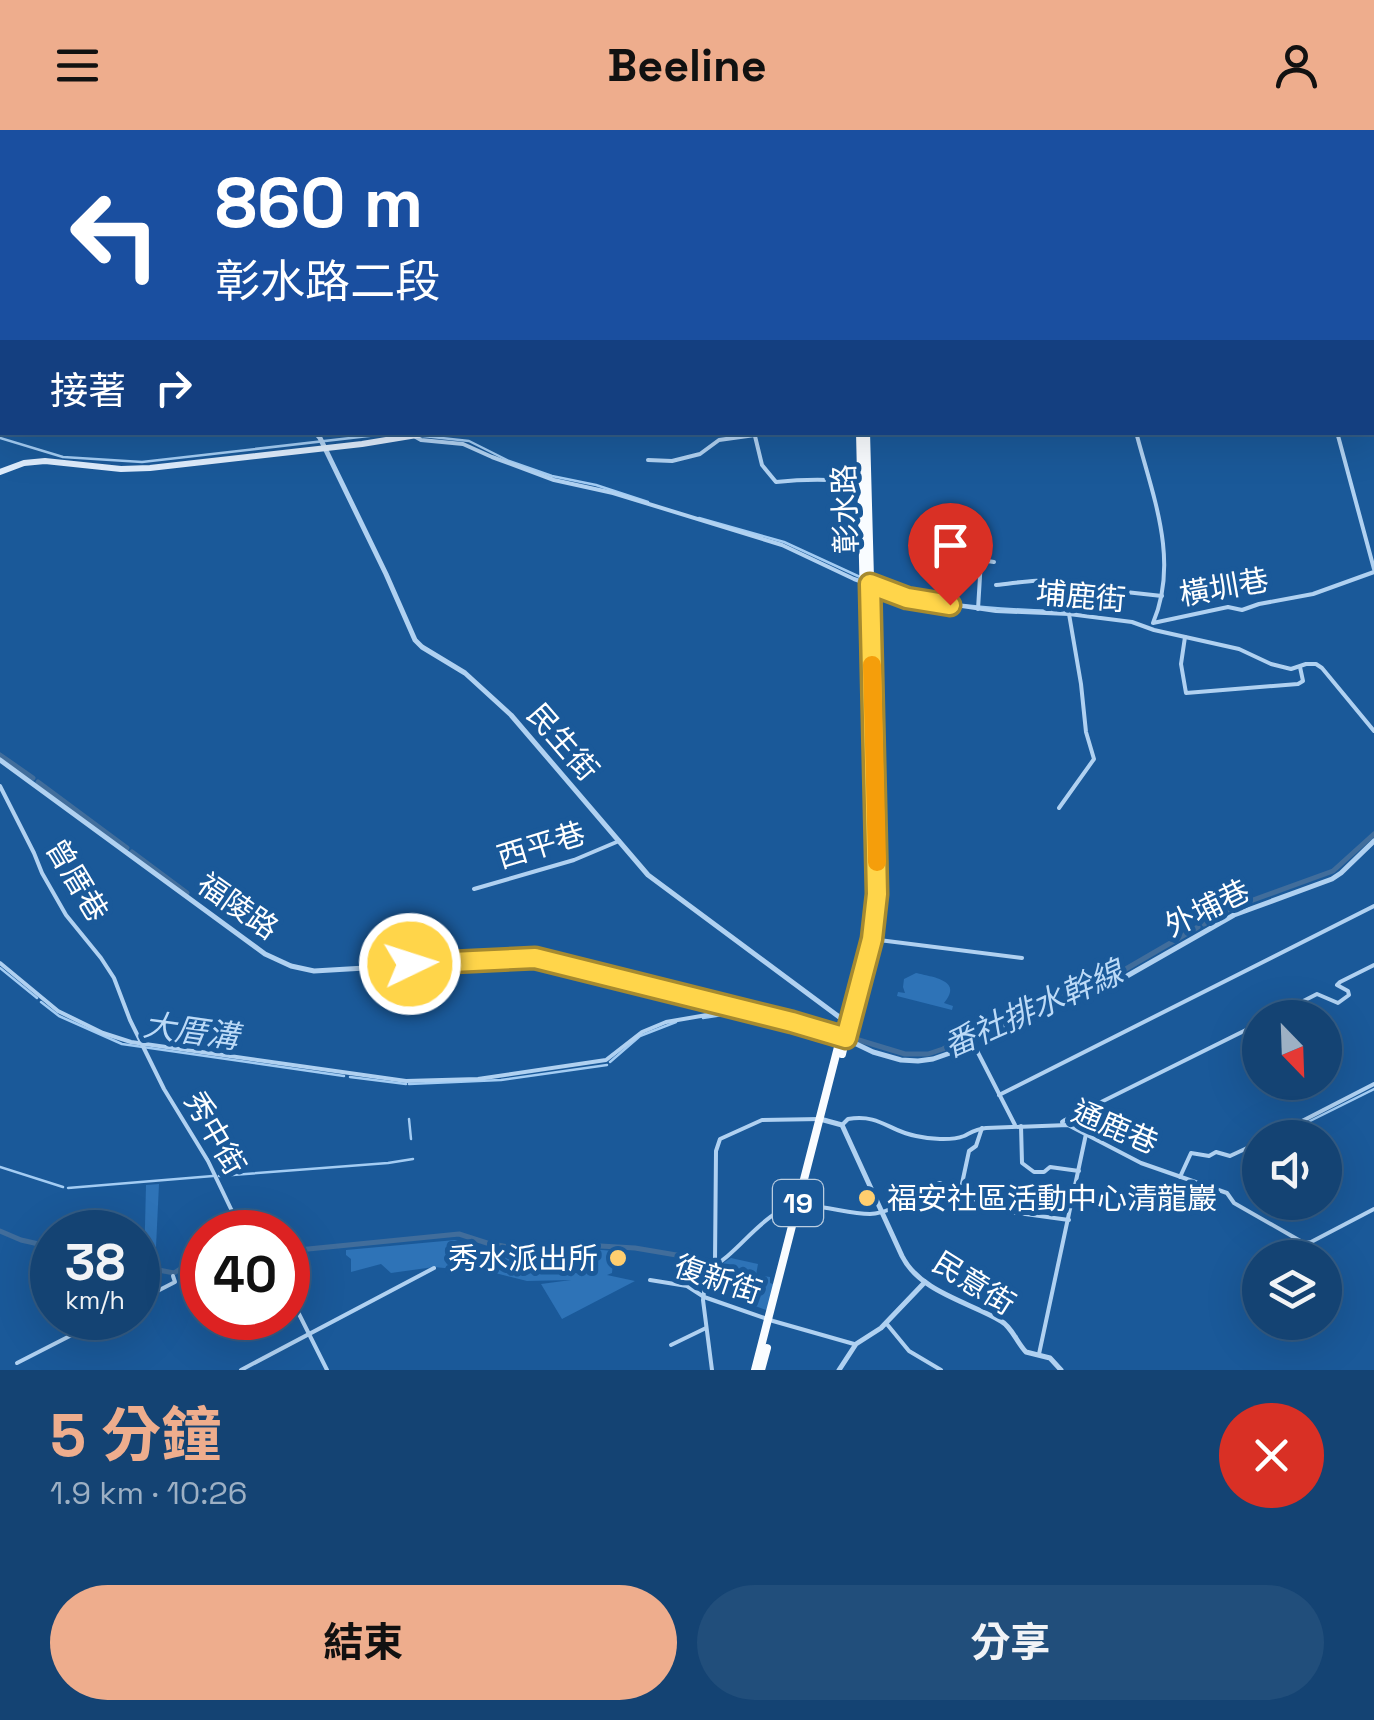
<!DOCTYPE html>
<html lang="zh-TW">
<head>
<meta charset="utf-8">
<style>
  :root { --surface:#144373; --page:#214e7b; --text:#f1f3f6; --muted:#9db0c4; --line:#335c85; --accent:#eead8d }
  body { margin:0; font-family:"Space Grotesk","Noto Sans TC",sans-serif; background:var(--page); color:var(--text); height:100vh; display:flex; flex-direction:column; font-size:38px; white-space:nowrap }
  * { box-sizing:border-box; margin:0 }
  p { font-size:32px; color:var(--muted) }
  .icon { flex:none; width:55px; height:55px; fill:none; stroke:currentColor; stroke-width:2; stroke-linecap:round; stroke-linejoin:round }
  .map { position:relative; height:1240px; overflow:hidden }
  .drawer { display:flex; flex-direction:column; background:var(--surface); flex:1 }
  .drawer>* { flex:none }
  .top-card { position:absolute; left:0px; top:0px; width:1375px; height:305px; box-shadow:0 10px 40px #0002,0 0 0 2px var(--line); background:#1a4fa0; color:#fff; overflow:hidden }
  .needle { width:65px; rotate:157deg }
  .controls { position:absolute; left:1242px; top:870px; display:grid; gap:20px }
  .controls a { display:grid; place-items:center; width:100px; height:100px; border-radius:50%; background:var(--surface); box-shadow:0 10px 40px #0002,0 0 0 2px var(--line); font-size:50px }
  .speed { position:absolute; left:30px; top:1080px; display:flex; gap:20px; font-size:50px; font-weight:700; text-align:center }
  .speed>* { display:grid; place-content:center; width:130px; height:130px; border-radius:50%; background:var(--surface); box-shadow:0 10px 40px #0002,0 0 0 2px var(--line); line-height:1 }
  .speed small { font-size:25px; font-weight:400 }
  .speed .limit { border:15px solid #d22; background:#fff; color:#111 }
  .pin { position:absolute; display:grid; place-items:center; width:85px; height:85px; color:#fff; margin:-102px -42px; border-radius:50% 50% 50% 0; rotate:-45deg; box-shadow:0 0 10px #0007 }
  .pin .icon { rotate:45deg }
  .me { position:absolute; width:110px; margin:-55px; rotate:86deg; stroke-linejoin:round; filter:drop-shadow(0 0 8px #0008) }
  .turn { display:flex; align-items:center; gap:35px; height:210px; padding:0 50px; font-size:45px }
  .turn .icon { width:130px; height:130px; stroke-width:2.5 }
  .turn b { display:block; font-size:70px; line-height:85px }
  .then { display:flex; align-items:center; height:95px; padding:0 50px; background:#0003; gap:20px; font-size:38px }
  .round { display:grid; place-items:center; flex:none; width:105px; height:105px; border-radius:52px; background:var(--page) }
  .head { display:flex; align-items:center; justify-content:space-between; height:170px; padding:0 50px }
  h1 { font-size:60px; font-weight:700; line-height:75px; color:var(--accent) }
  .cta { display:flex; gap:20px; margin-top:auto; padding:20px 50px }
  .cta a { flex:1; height:115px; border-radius:60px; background:var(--accent); color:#111; font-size:40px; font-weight:700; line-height:115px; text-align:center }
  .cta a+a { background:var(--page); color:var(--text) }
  header { display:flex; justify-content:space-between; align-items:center; height:130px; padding:0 50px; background:var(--accent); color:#111; font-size:45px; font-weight:700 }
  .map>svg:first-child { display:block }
  .green { fill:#2e73b7 }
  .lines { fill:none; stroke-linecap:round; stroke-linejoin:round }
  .stream { stroke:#a3ccf3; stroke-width:2.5 }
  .canal { stroke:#416d9b; stroke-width:5 }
  .minor { stroke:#b0d1f1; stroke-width:4 }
  .tertiary { stroke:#b0d1f1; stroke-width:5 }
  .secondary { stroke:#deecfc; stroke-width:6 }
  .primary { stroke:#f9fcff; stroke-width:8 }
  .route-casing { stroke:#a68a30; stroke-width:25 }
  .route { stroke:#ffd54a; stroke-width:18 }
  .slow { stroke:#f59e0b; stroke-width:18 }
  .poi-dot { fill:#ffce6f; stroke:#1a5999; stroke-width:4 }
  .labels { text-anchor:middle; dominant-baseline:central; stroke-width:10; stroke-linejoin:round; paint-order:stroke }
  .shield { fill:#1a5999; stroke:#bacde0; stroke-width:2.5 }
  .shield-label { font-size:28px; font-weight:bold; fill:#fff }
  .street-label { font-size:30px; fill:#fff; stroke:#1a5999 }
  .poi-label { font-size:30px; fill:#fff; stroke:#1a5999; text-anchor:start }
  .water-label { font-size:32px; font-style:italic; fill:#bcdaf7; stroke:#1a5999 }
</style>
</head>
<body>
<header><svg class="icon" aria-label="menu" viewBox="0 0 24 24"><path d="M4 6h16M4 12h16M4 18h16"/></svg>Beeline<svg class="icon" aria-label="person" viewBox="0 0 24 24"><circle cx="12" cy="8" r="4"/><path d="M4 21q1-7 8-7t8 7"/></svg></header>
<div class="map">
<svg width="1374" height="1240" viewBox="0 0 1374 1240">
  <rect width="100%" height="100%" fill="#1a5999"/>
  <g class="green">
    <path d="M916 843C932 847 964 850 944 873L953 876 952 880 897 866 898 862 905 863 903 857 904 849Z"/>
    <polygon points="159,1054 155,1138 144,1136 146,1055"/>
    <polygon points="455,1110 477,1117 475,1141 434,1137 391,1143 381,1134 351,1142 351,1129 346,1125 346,1120"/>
    <polygon points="590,1119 614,1121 612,1143 607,1145 635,1151 562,1189 541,1154 571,1150 527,1151 495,1143 509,1121"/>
    <polygon points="731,1128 758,1134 756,1145 770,1147 770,1153 776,1155 769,1181 709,1159 711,1141"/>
  </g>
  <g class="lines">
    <g class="stream">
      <polyline points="1372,0 1374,6"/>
      <polyline points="1279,2 1289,0"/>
      <polyline points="423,306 469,311 509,331 552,346 596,355 648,372"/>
      <polyline points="0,308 63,327 142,332 403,302"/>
      <polyline points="699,388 784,412 860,447"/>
      <path d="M872 452C934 479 1009 479 1076 482"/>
      <polyline points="0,838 37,868"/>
      <polyline points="41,872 59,886 122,914 344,946"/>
      <polyline points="703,888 742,882"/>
      <polyline points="610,932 640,906 676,892"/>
      <polyline points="350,947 406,954"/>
      <polyline points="409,954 501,950 607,935"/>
      <polyline points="409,989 411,1009"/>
      <polyline points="1304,994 1374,959"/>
      <polyline points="0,1037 63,1057"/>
      <polyline points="219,1046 388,1033 413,1029"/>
      <polyline points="68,1058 213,1046"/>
    </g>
    <g class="canal">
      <polyline points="0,625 33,648"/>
      <polyline points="38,652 127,718"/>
      <polyline points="132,722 187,763"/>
      <polyline points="1204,794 1231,778 1333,741 1374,704"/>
      <polyline points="709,868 785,888"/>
      <polyline points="796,891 905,924 928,924 943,919 1033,872 1112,847 1198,797"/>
      <polyline points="0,1101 21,1110 52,1117"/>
      <polyline points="288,1121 459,1104 487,1113 514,1118 583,1115 635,1118 700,1129 712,1133"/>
      <polyline points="138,1136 174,1143 191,1132 202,1128"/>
    </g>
    <g class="minor">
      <polyline points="189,0 192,2"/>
      <polyline points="195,0 197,2"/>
      <polyline points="886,0 887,2"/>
      <polyline points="968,0 969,2"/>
      <polyline points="1055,0 1056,2"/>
      <polyline points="1257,0 1257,2"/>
      <polyline points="691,2 704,0"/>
      <polyline points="1372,42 1374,42"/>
      <path d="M754 302 762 335 776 352C804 349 831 349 859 352"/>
      <path d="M1136 302C1152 364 1180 430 1153 493L1228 477 1242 480 1259 474 1313 464 1374 442"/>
      <polyline points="1337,302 1374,439"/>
      <polyline points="414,306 421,310 463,314 492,327 554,350 613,363 782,415 854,449 907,468 996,481 1069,484 1132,492 1154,500 1239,519 1271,534 1291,539 1306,534 1316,534 1322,538 1374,601"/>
      <polyline points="648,330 672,331 700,324 719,310 755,305"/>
      <polyline points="941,424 994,432"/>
      <path d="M996 455C1018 453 1038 448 1060 452L1062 455 1162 466"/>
      <polyline points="951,475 954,425"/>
      <polyline points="978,479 981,430"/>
      <polyline points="1185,507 1181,534 1186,563 1298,554 1303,551 1300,537"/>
      <polyline points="0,656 34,723 42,743 66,785 101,828 114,848 130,890 164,959 208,1031 231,1079 246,1102"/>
      <polyline points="1059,678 1094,629 1086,602 1081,554 1069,484"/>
      <polyline points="474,759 574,730 619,711"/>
      <polyline points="871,809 1022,828"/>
      <polyline points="0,833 58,881 103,903 131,912 406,951 478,949 606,930 642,902 666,892 736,880"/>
      <polyline points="1270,888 1317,864 1338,873 1349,865 1348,861 1337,855 1340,852 1374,835"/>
      <polyline points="972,911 1015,995"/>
      <polyline points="999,965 1374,776"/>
      <path d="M842 995 848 989C881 984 888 1001 916 1006 929 1009 951 1011 964 1006 972 1002 976 999 986 998L1068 995 1141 1033 1227 1063 1234 1073 1304 1113 1311 1112 1374 1079"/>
      <polyline points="1063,995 1062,992 1065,990 1260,893"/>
      <polyline points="1021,996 1022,1033 1034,1042 1044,1042 1050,1037 1079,1041"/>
      <polyline points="1269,1008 1374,954"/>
      <polyline points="1180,1047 1191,1023 1209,1026 1216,1022 1230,1026 1260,1012"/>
      <polyline points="960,1063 969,1021 976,1016 982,998"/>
      <polyline points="710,1137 715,1131 716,1021 720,1009 762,990 820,989"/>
      <polyline points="650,1150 687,1156 704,1167 773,1191 854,1214"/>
      <polyline points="288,1162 327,1240"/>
      <polyline points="138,1171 175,1152 173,1146"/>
      <polyline points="886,1193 909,1221 941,1240"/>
      <polyline points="671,1215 706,1198"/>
      <polyline points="1039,1224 1086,1004"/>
      <polyline points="17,1233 105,1188"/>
      <polyline points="241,1240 434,1138"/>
      <path d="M712 1240 703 1170 707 1140C735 1126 754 1095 778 1082 807 1067 840 1084 870 1084 895 1083 917 1061 940 1053L991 1077 1010 1082 1069 1090"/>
    </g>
    <g class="tertiary">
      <polyline points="0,35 2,36"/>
      <polyline points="315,302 320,308 386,444 415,510 422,517 465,543 511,585 648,745 846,892"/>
      <polyline points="0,630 265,824 291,836 314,841 535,828 637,855 791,892 846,909 873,922 901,930 918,931 933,929 953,922 1026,884 1120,850 1234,785 1332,749 1341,743 1374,711"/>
      <path d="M820 989 842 995 902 1126C920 1162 969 1172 1001 1191 1012 1197 1017 1213 1026 1222L1050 1228 1061 1240"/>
      <polyline points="839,1240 856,1214 881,1198 925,1152"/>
    </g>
    <g class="secondary">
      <polyline points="1372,110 1374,110"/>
      <polyline points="0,342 24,333 45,331 121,339 150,338 362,314 435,302"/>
    </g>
    <g class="primary">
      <polyline points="853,0 853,2"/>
      <polyline points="859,0 859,2"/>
      <polyline points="866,302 870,448"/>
      <polyline points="875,642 876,703"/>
      <polyline points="862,841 872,809 875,782"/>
      <polyline points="842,924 855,869"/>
      <polyline points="755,1240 866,808 871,774 860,302"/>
      <polyline points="761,1240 767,1218"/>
    </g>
  </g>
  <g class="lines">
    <defs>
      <polyline id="route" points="410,834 535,828 792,892 846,908 872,809 877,764 870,454 907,468 950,475"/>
    </defs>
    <use href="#route" class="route-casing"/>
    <use href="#route" class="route"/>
    <polyline class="slow" points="872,535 877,732"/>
  </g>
  <g class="poi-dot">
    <circle cx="867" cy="1068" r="10"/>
    <circle cx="618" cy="1128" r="10"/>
  </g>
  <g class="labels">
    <rect class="shield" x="773" y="1050" width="50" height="46" rx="8"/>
    <g class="shield-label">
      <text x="798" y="1073">19</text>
    </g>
    <g class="street-label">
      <text transform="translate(845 379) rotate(-92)">彰水路</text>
      <text transform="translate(1224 457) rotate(-10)">橫圳巷</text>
      <text transform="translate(1081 466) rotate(5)">埔鹿街</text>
      <text transform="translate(563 612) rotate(49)">民生街</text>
      <text transform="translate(541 715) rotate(-17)">西平巷</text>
      <text transform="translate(77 750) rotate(59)">曾厝巷</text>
      <text transform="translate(238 776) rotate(35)">福陵路</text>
      <text transform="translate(1207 778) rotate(-26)">外埔巷</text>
      <text transform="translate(1115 997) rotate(23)">通鹿巷</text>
      <text transform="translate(215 1003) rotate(60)">秀中街</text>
      <text transform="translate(718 1149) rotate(19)">復新街</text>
      <text transform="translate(974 1153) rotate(32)">民意街</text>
    </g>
    <g class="poi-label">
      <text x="887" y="1068">福安社區活動中心清龍巖</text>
      <text x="598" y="1128" text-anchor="end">秀水派出所</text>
    </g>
    <g class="water-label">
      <text transform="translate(1033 879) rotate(-24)">番社排水幹線</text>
      <text transform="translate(191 901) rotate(8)">大厝溝</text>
    </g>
  </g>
</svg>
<div class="controls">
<a><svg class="needle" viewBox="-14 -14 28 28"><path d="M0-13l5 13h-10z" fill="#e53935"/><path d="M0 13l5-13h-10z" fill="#9db0c4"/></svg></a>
<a><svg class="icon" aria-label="sound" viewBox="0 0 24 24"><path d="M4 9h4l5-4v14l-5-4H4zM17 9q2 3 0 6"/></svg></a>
<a><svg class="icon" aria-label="layers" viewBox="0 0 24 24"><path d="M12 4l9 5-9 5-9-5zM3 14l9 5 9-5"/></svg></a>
</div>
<div class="speed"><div>38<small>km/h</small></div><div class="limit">40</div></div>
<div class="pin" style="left:950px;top:475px;background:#d93025"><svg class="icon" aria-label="arrive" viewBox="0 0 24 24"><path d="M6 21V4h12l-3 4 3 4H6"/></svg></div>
<svg class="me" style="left:410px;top:834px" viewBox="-20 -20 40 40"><circle r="17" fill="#ffd54a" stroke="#fff" stroke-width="3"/><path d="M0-11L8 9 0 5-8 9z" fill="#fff"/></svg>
<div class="top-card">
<div class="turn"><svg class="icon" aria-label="left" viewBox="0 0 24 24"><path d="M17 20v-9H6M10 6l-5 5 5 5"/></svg><div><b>860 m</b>彰水路二段</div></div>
<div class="then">接著<svg class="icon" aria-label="right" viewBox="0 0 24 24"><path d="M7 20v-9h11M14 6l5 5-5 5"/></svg></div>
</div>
</div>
<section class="drawer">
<div class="head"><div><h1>5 分鐘</h1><p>1.9 km · 10:26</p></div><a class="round" style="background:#d93025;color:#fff"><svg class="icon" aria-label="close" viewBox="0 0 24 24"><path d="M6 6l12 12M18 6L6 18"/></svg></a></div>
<div class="cta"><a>結束</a><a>分享</a></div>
</section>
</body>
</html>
